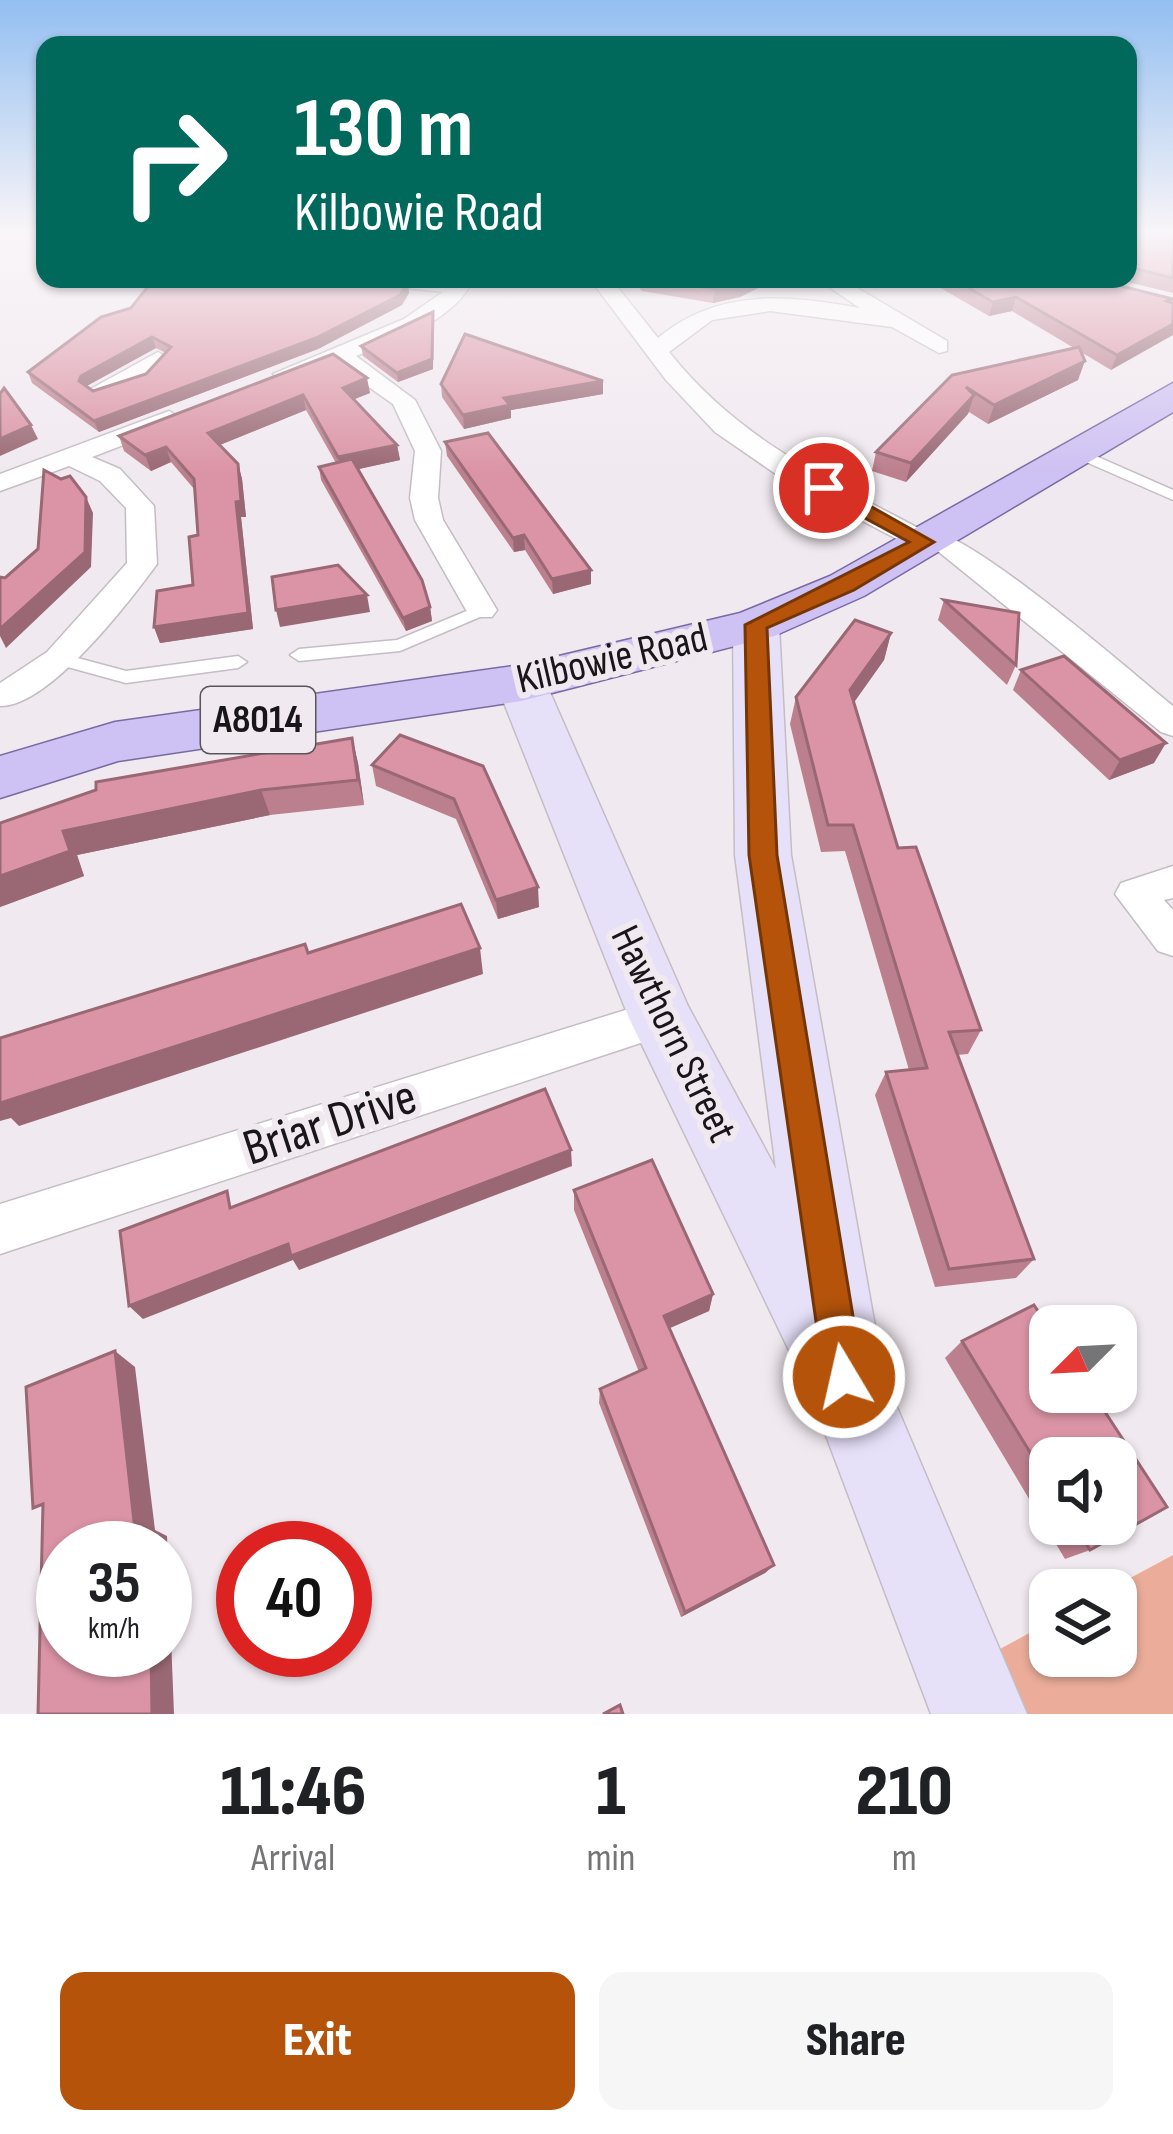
<!DOCTYPE html>
<html lang="en">
<head>
<meta charset="utf-8">
<style>
  :root { --surface:#fff; --page:#f6f6f6; --text:#202124; --muted:#757577; --accent:#b45309 }
  body { margin:0; font-family:"Sofia Sans Condensed",sans-serif; background:var(--page); color:var(--text); height:100vh; display:flex; flex-direction:column; font-size:45px; white-space:nowrap }
  * { box-sizing:border-box; margin:0 }
  p { font-size:39px; color:var(--muted) }
  .icon { flex:none; width:66px; height:66px; fill:none; stroke:currentColor; stroke-width:2; stroke-linecap:round; stroke-linejoin:round }
  .map { position:relative; height:1714px; overflow:hidden }
  .panel { display:flex; flex-direction:column; background:var(--surface); flex:1 }
  .panel>* { flex:none }
  .top-card { position:absolute; left:36px; top:36px; width:1101px; height:252px; border-radius:24px; box-shadow:0 3px 9px #0004; background:#00695c; color:#fff; overflow:hidden }
  .needle { width:78px; rotate:246deg }
  .controls { position:absolute; left:1029px; top:1305px; display:grid; gap:24px }
  .controls a { display:grid; place-items:center; width:108px; height:108px; border-radius:24px; background:var(--surface); box-shadow:0 3px 9px #0004; font-size:60px }
  .speed { position:absolute; left:36px; top:1521px; display:flex; gap:24px; font-size:60px; font-weight:700; text-align:center }
  .speed>* { display:grid; place-content:center; width:156px; height:156px; border-radius:50%; background:var(--surface); box-shadow:0 3px 9px #0004; line-height:1 }
  .speed small { font-size:30px; font-weight:400 }
  .speed .limit { border:18px solid #d22; background:#fff; color:#111 }
  .pin { position:absolute; display:grid; place-items:center; width:102px; height:102px; color:#fff; margin:-51px; border:6px solid #fff; border-radius:50%; box-shadow:0 3px 12px #0007 }
  .me { position:absolute; width:132px; margin:-66px; rotate:351deg; stroke-linejoin:round; filter:drop-shadow(0 0 9px #0008) }
  .turn { display:flex; align-items:center; gap:42px; height:252px; padding:0 60px; font-size:54px }
  .turn .icon { width:156px; height:156px; stroke-width:2.5 }
  .turn b { display:block; font-size:84px; line-height:102px }
  .eta { display:flex; justify-content:space-evenly; align-items:center; height:204px; text-align:center }
  .eta b { font-size:72px; font-weight:800; line-height:84px }
  .action { display:flex; gap:24px; margin-top:auto; padding:24px 60px }
  .action a { flex:1; height:138px; border-radius:24px; background:var(--accent); color:#fff; font-size:48px; font-weight:800; line-height:138px; text-align:center }
  .action a+a { background:var(--page); color:var(--text) }
  .map>svg:first-child { display:block }
  .green { fill:#ebad9a }
  .lines { fill:none; stroke-linecap:round; stroke-linejoin:round }
  .lane-casing { stroke:#c5bdc4; stroke-width:3 }
  .street-casing { stroke:#c5bdc4; stroke-width:3 }
  .secondary-casing { stroke:#c5bdc4; stroke-width:3 }
  .primary-casing { stroke:#796aa2; stroke-width:3 }
  .lane { fill:#fff; fill-rule:evenodd }
  .street { fill:#fff; fill-rule:evenodd }
  .secondary { fill:#e6e0f9; fill-rule:evenodd }
  .primary { fill:#cec1f3; fill-rule:evenodd }
  .wall { fill:#bc7f8e; fill-rule:evenodd }
  .shaded-wall { fill:#996874 }
  .building { fill:#db94a5; stroke:#996874; stroke-width:3; fill-rule:evenodd }
  .route { fill:#b45309; stroke:#753606; stroke-width:3 }
  .labels { text-anchor:middle; dominant-baseline:central; stroke-width:12; stroke-linejoin:round; paint-order:stroke }
  .shield { fill:#f1e9f0; stroke:#5a555a; stroke-width:3 }
  .shield-label { font-size:39px; font-weight:bold; fill:#191619 }
  .street-label { font-size:42px; fill:#191619; stroke:#f1e9f0 }
  .near-street-label { font-size:51px; fill:#191619; stroke:#f1e9f0 }
</style>
</head>
<body>
<div class="map">
<svg width="1173" height="1714" viewBox="0 0 1173 1714">
  <rect width="100%" height="100%" fill="#f1e9f0"/>
  <polygon class="green" points="1173,1555 1173,1714 979,1714 959,1671 1050,1622 1050,1656 1116,1656 1116,1590 1108,1590"/>
  <g class="lines">
    <defs>
      <g id="lane">
        <polygon points="1070,449 1080,449 1173,490 1173,500 1070,455"/>
        <polygon points="481,605 489,610 487,614 400,651 299,661 290,655 299,649 397,640"/>
        <polygon points="59,653 126,671 238,656 247,662 238,668 126,683 53,663 50,659"/>
      </g>
      <g id="street">
        <path d="M369 279H473C457 319 396 341 356 356L415 400 441 451 438 498 443 520 497 610 492 617H470L415 520 410 498 415 451 393 404 336 364 285 381 273 374 404 319 443 292 379 285Z"/>
        <path d="M590 279H611L658 338C718 288 787 295 860 308L817 279H842L947 341V351L939 353 892 327 770 311 712 320 669 352C739 440 828 480 924 531 958 520 1136 676 1173 706V736L1161 732 934 548H914L786 481 715 432 666 380Z"/>
        <polygon points="158,352 170,359 148,381 99,398 87,391"/>
        <path d="M169 411 182 419 178 424 92 457 120 469 154 506 157 564C129 602 49 707 0 706V683L47 652 127 563 126 508 100 481 69 466 0 491V474Z"/>
        <polygon points="1173,866 1173,898 1164,900 1173,910 1173,956 1158,951 1115,894 1121,883"/>
        <polygon points="661,999 677,1005 683,1018 677,1031 0,1254 0,1204"/>
      </g>
      <polygon id="secondary" points="756,611 772,615 779,625 791,855 875,1326 869,1341 1027,1714 931,1714 811,1396 629,1018 496,683 504,672 521,667 538,672 546,683 688,1006 776,1169 735,855 733,625 740,615"/>
      <polygon id="primary" points="1173,383 1173,412 864,596 774,636 521,701 118,761 0,798 0,756 115,722 521,665 740,613 830,576"/>
    </defs>
    <use href="#lane" class="lane-casing"/>
    <use href="#street" class="street-casing"/>
    <use href="#secondary" class="secondary-casing"/>
    <use href="#primary" class="primary-casing"/>
    <use href="#lane" class="lane"/>
    <use href="#street" class="street"/>
    <use href="#secondary" class="secondary"/>
    <use href="#primary" class="primary"/>
  </g>
  <g class="wall">
    <polygon points="1128,233 1173,235 1173,293 1115,279 1128,279"/>
    <polygon points="631,279 776,279 740,297 713,303 642,291"/>
    <polygon points="925,279 1032,279 1042,283 1173,299 1111,370 1081,352 1078,380 988,424 969,412 906,482 872,471 876,452 952,375 1074,348 1012,311 989,316"/>
    <path d="M409 293 402 305 318 349 99 432 32 383 28 372 101 317ZM156 348 166 353 146 374 93 391 86 386Z"/>
    <polygon points="434,321 433,369 398,382 363,356 361,346"/>
    <polygon points="333,354 370,393 354,399 397,445 400,460 358,469 430,607 432,621 406,631 321,480 319,467 336,463 306,410 220,445 238,464 242,479 246,517 241,517 253,629 160,643 154,627 193,585 198,535 195,490 171,462 151,471 124,451 119,436"/>
    <polygon points="603,381 603,394 511,410 511,418 464,429 442,397 441,384"/>
    <polygon points="445,442 591,570 591,584 553,594 525,550 514,552 447,456"/>
    <polygon points="944,600 1016,665 1007,685 938,620"/>
    <polygon points="891,633 884,660 853,703 898,848 981,1030 968,1054 957,1055 1034,1259 1016,1278 935,1287 875,1095 886,1072 909,1070 845,851 821,852 790,724 796,697"/>
    <polygon points="1021,670 1154,763 1109,780 1013,690"/>
    <polygon points="352,738 358,763 364,805 270,815 77,855 84,876 0,907 0,823"/>
    <polygon points="372,765 483,766 539,907 498,919 456,819 376,786"/>
    <polygon points="574,1190 713,1294 709,1311 669,1328 774,1565 765,1573 681,1617 599,1403 600,1389 639,1372 574,1210"/>
    <path d="M1034 1305 1050 1329V1392H1092L1167 1507 1090 1550 1065 1559 945 1358 962 1341ZM1050 1458H1116V1524H1050Z"/>
  </g>
  <g class="shaded-wall">
    <polygon points="750,279 776,279 740,297 713,303 715,289"/>
    <polygon points="408,283 409,293 402,305 318,349 99,432 94,421"/>
    <polygon points="1016,297 1012,311 989,316 993,302"/>
    <polygon points="433,312 433,369 398,382 397,373"/>
    <polygon points="1173,324 1173,335 1111,370 1117,355"/>
    <polygon points="152,337 156,348 85,387 79,381 81,376"/>
    <polygon points="1085,361 1078,380 988,424 994,405"/>
    <polygon points="367,378 370,393 345,403 343,388"/>
    <polygon points="603,381 603,394 511,410 511,418 464,429 463,415 504,398"/>
    <polygon points="303,395 306,410 212,448 208,433"/>
    <polygon points="974,395 968,414 906,482 911,463"/>
    <polygon points="31,425 38,439 0,456 0,439"/>
    <polygon points="397,445 400,460 341,473 338,457"/>
    <polygon points="166,447 171,462 151,471 145,455"/>
    <polygon points="238,464 242,479 246,517 241,517 253,629 160,643 154,627 248,613 236,502"/>
    <polygon points="86,497 93,513 91,567 6,648 0,636 0,629"/>
    <polygon points="524,535 525,550 514,552 513,538"/>
    <polygon points="591,570 591,584 553,594 552,579"/>
    <polygon points="367,595 370,612 280,627 276,610"/>
    <polygon points="430,607 432,621 406,631 403,618"/>
    <polygon points="891,633 884,660 843,718 850,690"/>
    <polygon points="352,738 358,763 364,805 358,780"/>
    <polygon points="1166,743 1154,763 1109,780 1120,760"/>
    <polygon points="261,790 270,815 77,855 84,876 0,907 0,876 63,831"/>
    <polygon points="538,887 539,907 498,919 496,900"/>
    <polygon points="480,948 483,974 19,1126 11,1118 0,1121 0,1096"/>
    <polygon points="571,1150 572,1166 299,1270 293,1260 143,1319 129,1306 288,1244"/>
    <polygon points="713,1294 709,1311 661,1332 664,1316"/>
    <polygon points="115,1351 135,1367 155,1530 167,1536 174,1714 152,1714 151,1650 165,1650 165,1548 147,1548 135,1530"/>
    <polygon points="774,1565 765,1573 681,1617 685,1612"/>
  </g>
  <g class="building">
    <polygon points="1128,233 1169,233 1173,235 1173,278 1128,267"/>
    <path d="M154 279H379L408 283 400 295 316 338 94 421 28 372 101 317 131 308ZM152 337 171 347 146 374 93 391 79 381 81 376Z"/>
    <polygon points="653,279 750,279 742,283 715,289"/>
    <polygon points="953,279 1032,279 1042,283 1117,285 1173,299 1167,301 1173,303 1173,324 1117,355 1016,297 993,302"/>
    <polygon points="433,312 432,359 397,373 361,346"/>
    <polygon points="465,334 603,381 504,398 510,405 463,415 441,384"/>
    <polygon points="1079,347 1085,361 994,405 966,387 974,395 911,463 876,452 952,375"/>
    <polygon points="333,354 367,378 343,388 397,445 338,457 303,395 208,433 238,464 241,501 236,502 248,613 154,627 157,591 193,585 189,537 198,535 194,479 166,447 145,455 119,436"/>
    <polygon points="4,388 31,425 0,439 0,394"/>
    <polygon points="488,433 591,570 552,579 524,535 513,538 445,442"/>
    <polygon points="352,459 422,580 430,607 403,618 319,467"/>
    <polygon points="44,470 61,479 70,476 86,497 85,552 0,629 0,577 5,578 38,549"/>
    <polygon points="338,565 367,595 276,610 272,577"/>
    <polygon points="944,600 1019,613 1016,665"/>
    <polygon points="855,620 891,633 850,690 898,848 916,847 981,1030 949,1032 1034,1259 949,1269 886,1072 927,1068 853,825 828,825 796,697"/>
    <polygon points="1064,656 1166,743 1120,760 1021,670"/>
    <polygon points="400,735 483,766 538,887 496,900 454,799 372,765"/>
    <polygon points="352,738 358,780 261,790 63,831 70,851 0,876 0,823 96,790 96,782"/>
    <polygon points="461,904 480,948 0,1103 0,1038 305,944 308,953"/>
    <polygon points="545,1089 571,1150 291,1256 288,1244 129,1306 120,1231 227,1191 230,1208"/>
    <polygon points="652,1160 713,1294 664,1316 774,1565 685,1612 600,1389 646,1368 574,1190"/>
    <polygon points="1034,1305 1050,1329 1050,1392 1092,1392 1167,1507 1090,1550 1074,1524 1116,1524 1116,1458 1050,1458 1050,1485 962,1341"/>
    <polygon points="115,1351 135,1530 147,1527 147,1548 63,1548 63,1650 151,1650 152,1714 38,1714 43,1504 33,1508 26,1387"/>
    <polygon points="620,1705 623,1714 603,1714"/>
  </g>
  <linearGradient id="sky" x2="0" y2="1"><stop stop-color="#93bff1"/><stop offset="0.49" stop-color="#f9f5f8"/><stop offset="1" stop-color="#f9f5f8" stop-opacity="0"/></linearGradient>
  <rect width="1173" height="473" fill="url(#sky)"/>
  <polygon class="route" points="817,484 831,484 934,542 854,590 767,628 777,855 863,1377 857,1391 844,1397 830,1391 824,1377 749,855 745,625 909,542 817,492"/>
  <g class="labels">
    <rect class="shield" x="201" y="687" width="114" height="66" rx="9"/>
    <g class="shield-label">
      <text x="258" y="720">A8014</text>
    </g>
    <g class="street-label">
      <text transform="translate(612 659) rotate(-13)">Kilbowie Road</text>
      <text transform="translate(673 1034) rotate(64)">Hawthorn Street</text>
    </g>
    <g class="near-street-label">
      <text transform="translate(330 1123) rotate(-18)">Briar Drive</text>
    </g>
  </g>
</svg>
<div class="controls">
<a><svg class="needle" viewBox="-14 -14 28 28"><path d="M0-13l5 13h-10z" fill="#e53935"/><path d="M0 13l5-13h-10z" fill="#757577"/></svg></a>
<a><svg class="icon" aria-label="sound" viewBox="0 0 24 24"><path d="M4 9h4l5-4v14l-5-4H4zM17 9q2 3 0 6"/></svg></a>
<a><svg class="icon" aria-label="layers" viewBox="0 0 24 24"><path d="M12 4l9 5-9 5-9-5zM3 14l9 5 9-5"/></svg></a>
</div>
<div class="speed"><div>35<small>km/h</small></div><div class="limit">40</div></div>
<div class="pin" style="left:824px;top:488px;background:#d93025"><svg class="icon" aria-label="arrive" viewBox="0 0 24 24"><path d="M6 21V4h12l-3 4 3 4H6"/></svg></div>
<svg class="me" style="left:844px;top:1377px" viewBox="-20 -20 40 40"><circle r="17" fill="#b45309" stroke="#fff" stroke-width="3"/><path d="M0-11L8 9 0 5-8 9z" fill="#fff"/></svg>
<div class="top-card">
<div class="turn"><svg class="icon" aria-label="right" viewBox="0 0 24 24"><path d="M7 20v-9h11M14 6l5 5-5 5"/></svg><div><b>130 m</b>Kilbowie Road</div></div>
</div>
</div>
<section class="panel">
<div class="eta">
<div><b>11:46</b><p>Arrival</p></div>
<div><b>1</b><p>min</p></div>
<div><b>210</b><p>m</p></div>
</div>
<div class="action"><a>Exit</a><a>Share</a></div>
</section>
</body>
</html>
